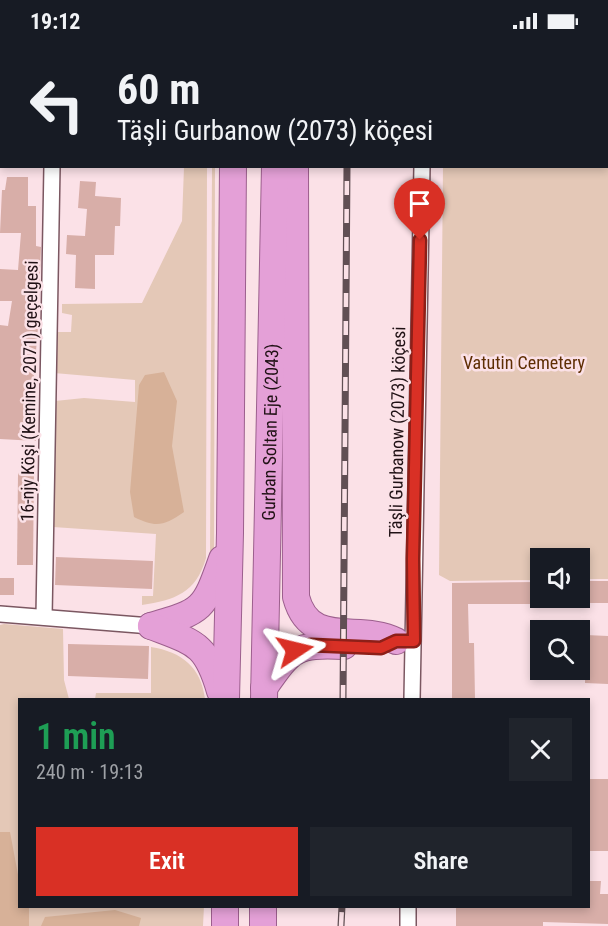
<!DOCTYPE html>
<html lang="en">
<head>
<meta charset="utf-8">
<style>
  :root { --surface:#171b24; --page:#20242c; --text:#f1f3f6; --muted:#9ea1a6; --accent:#d93025 }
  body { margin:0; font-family:"Roboto Condensed",sans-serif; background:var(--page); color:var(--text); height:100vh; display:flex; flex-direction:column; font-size:22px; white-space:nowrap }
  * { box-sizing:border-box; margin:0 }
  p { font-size:20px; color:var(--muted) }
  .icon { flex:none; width:33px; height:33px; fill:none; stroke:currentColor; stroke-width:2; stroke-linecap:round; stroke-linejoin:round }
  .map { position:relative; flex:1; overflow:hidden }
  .panel { position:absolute; left:18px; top:656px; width:572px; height:210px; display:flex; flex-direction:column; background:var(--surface); border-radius:0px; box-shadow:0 3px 9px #0003 }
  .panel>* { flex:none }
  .hud { position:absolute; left:0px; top:0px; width:609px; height:126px; box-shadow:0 3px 9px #0003; background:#171b24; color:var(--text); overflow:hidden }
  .controls { position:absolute; left:530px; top:506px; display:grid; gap:12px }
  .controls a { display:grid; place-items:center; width:60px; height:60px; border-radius:0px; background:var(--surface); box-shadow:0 3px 9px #0003; font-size:30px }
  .pin { position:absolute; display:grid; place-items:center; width:51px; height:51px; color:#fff; margin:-62px -26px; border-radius:50% 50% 50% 0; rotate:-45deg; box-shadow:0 0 6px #0007 }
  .pin .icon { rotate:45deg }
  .me { position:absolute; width:66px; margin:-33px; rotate:80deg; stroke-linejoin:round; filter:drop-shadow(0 0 4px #0008) }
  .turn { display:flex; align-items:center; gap:21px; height:126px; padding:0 18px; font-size:27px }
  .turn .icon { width:78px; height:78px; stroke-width:2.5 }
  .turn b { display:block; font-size:42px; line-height:51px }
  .round { display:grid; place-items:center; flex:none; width:63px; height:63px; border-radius:0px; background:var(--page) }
  .headline { display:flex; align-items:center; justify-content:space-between; height:102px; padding:0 18px }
  h1 { font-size:36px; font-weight:600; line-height:45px; color:#1e9e55 }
  .button { display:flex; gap:12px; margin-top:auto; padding:12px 18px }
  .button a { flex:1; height:69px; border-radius:0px; background:var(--accent); color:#fff; font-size:24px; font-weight:600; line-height:69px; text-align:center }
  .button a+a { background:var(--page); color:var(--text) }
  .status { display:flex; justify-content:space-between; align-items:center; height:42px; padding:0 30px; background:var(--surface); direction:ltr }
  .status svg { height:16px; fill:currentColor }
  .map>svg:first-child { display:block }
  .green { fill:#e4c8b7 }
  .forest { fill:#d7b198 }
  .building { fill:#d8aea8 }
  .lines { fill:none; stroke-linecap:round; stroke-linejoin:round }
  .minor-casing { stroke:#7b5761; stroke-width:18 }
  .trunk-casing { stroke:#9c5f8d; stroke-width:28 }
  .minor { stroke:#fff; stroke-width:15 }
  .trunk { stroke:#e4a0d7; stroke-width:26 }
  .rail-casing { stroke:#614f54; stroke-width:7 }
  .rail { stroke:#fbe1e7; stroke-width:4.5; stroke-dasharray:14; stroke-linecap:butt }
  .route-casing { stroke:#8d1f18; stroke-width:15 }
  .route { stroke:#d93025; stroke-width:10 }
  .labels { text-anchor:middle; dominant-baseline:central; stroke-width:5; stroke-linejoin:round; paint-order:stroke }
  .park-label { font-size:18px; fill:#5e2e03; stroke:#fbe1e7 }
  .street-label { font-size:18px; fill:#201115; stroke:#fbe1e7 }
</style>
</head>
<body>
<div class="status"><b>19:12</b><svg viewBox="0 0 49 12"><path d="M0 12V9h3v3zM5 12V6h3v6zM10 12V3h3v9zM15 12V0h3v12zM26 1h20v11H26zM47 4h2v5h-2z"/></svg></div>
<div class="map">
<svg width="608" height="884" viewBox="0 0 608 884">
  <rect width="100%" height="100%" fill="#fbe1e7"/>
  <g class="green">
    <polygon points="444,0 608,0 608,537 579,537 579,516 540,516 540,538 450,539 439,533 443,125 608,124 608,2"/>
    <polygon points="215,124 214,516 210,516 212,125"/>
    <path d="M184 125H207L206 516C196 551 175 558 142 563V554H153L156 492 53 485 55 359 84 356 135 360V338L54 331 56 290H71L72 273 62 271V262L142 261 182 179Z"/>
    <polygon points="4,582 63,587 64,638 69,657 20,657 20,864 204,864 203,884 0,884 0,583"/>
    <path d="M151 605C182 610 201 625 205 657H95L96 651H151Z"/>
  </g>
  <g class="forest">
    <path d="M164 330 177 359 172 404 184 470C164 484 156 486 134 475L130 450 139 343 145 333Z"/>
    <polygon points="0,790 10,790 19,838 20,864 29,864 29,884 0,884"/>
    <polygon points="115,868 141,876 139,884 41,884 45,875"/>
  </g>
  <g class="building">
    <polygon points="7,135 28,135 28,164 36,164 36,204 41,205 39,260 36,260 32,284 38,285 30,381 36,381 36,399 0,397 0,283 8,284 12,259 0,259 0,227 18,228 21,191 0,191 2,148 5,148"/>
    <polygon points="80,139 96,140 95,154 121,156 120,184 115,184 114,213 95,213 95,247 75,246 76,213 66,212 67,193 85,194 87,167 78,166"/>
    <polygon points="22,423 34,426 33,523 17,523 18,433"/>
    <polygon points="56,515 153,519 152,547 55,543"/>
    <rect x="0" y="536" width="14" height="17"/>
    <rect x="579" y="539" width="29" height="22"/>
    <polygon points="540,540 540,562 468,562 469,601 474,601 475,657 452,657 452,541"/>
    <polygon points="586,593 608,594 608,642 585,641"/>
    <polygon points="68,602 149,604 148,637 68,634"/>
    <polygon points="590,737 608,737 608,809 589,809"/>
    <polygon points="588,839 601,839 600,852 608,852 608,882 543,880 543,884 456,884 456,864 588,864"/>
  </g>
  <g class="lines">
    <defs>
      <g id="minor">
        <polyline points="54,2 54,0"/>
        <polyline points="422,2 422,0"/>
        <polyline points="0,572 151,584"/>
        <polyline points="44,575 52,124"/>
        <polyline points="412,657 422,124"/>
        <polyline points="408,884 408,864"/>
      </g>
      <g id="trunk">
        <polyline points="284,0 284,2"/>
        <polyline points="233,2 233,0"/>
        <path d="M295 124 296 555C310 608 359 580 396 599"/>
        <path d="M151 584C203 569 204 568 222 517"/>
        <path d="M151 584C195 601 206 601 220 649"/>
        <path d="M264 646C292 606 295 602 344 604"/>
        <polyline points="226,657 230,491 233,124"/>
        <path id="s1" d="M264 657 275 124"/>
        <polyline points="225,864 225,884"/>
        <polyline points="263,884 263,864"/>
      </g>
    </defs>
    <use href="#minor" class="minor-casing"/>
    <use href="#trunk" class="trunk-casing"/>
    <use href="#minor" class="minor"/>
    <use href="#trunk" class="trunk"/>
    <defs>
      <g id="rail">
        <polyline points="348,2 348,0"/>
        <polyline points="343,657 347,124"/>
        <polyline points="341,884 342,864"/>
      </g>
    </defs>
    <use href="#rail" class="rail-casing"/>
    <use href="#rail" class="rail"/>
  </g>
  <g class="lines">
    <defs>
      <polyline id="route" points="295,608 311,603 381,606 396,599 414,599 413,517 420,198"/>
    </defs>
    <use href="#route" class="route-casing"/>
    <use href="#route" class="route"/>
  </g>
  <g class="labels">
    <g class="park-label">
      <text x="524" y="320">Vatutin Cemetery</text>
    </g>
    <g class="street-label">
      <text transform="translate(29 349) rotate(-89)">16-njy Köşi (Kemine, 2071) geçelgesi</text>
      <text transform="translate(397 390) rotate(-89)">Täşli Gurbanow (2073) köçesi</text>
      <text stroke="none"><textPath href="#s1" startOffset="267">Gurban Soltan Eje (2043)</textPath></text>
    </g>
  </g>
</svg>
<div class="controls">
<a><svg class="icon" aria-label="sound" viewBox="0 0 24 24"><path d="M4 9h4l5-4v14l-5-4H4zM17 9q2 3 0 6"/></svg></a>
<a><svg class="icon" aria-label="search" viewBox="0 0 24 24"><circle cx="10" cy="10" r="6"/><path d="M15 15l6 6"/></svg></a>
</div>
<div class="pin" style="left:420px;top:198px;background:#d93025"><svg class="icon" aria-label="arrive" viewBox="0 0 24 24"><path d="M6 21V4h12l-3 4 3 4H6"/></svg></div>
<svg class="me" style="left:295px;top:608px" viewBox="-20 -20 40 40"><path d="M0-17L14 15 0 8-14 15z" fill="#d93025" stroke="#fff" stroke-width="4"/></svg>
<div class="hud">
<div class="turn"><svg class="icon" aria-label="left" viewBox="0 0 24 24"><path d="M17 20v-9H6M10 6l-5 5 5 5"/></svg><div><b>60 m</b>Täşli Gurbanow (2073) köçesi</div></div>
</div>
<section class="panel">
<div class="headline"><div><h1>1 min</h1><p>240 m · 19:13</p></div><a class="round"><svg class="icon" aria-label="close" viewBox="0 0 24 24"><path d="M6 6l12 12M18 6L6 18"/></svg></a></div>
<div class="button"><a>Exit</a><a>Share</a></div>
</section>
</div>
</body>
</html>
